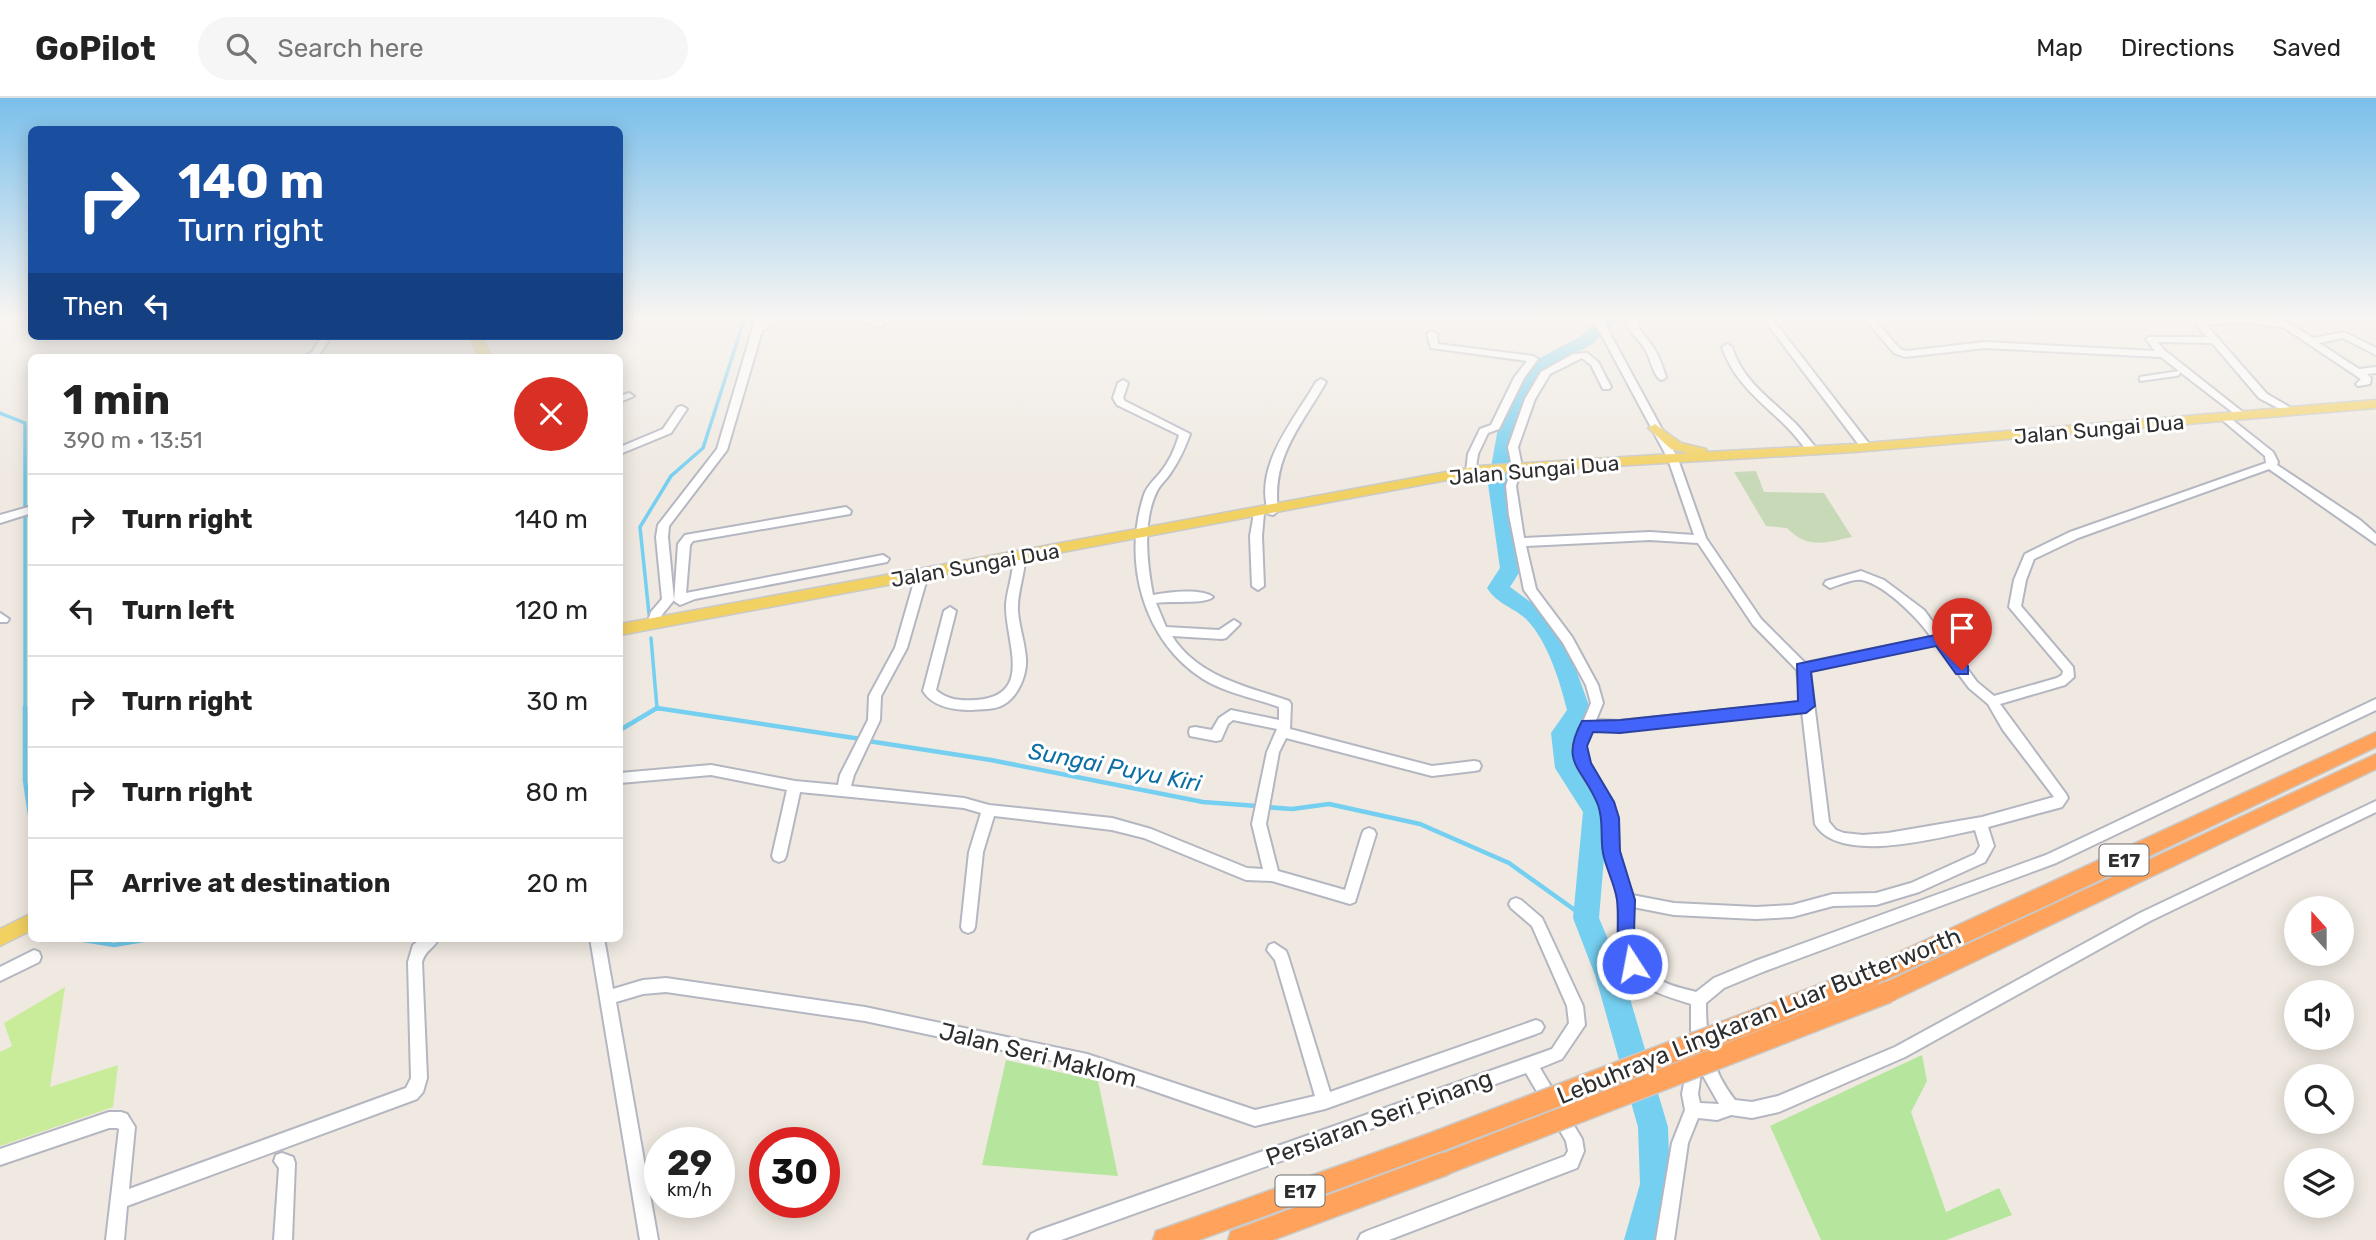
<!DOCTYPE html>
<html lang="en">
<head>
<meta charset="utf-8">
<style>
  :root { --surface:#fff; --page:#f6f6f6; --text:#222; --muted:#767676; --line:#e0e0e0 }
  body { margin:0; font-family:Rubik,sans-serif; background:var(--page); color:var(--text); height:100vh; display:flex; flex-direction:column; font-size:26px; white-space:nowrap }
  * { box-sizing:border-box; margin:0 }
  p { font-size:23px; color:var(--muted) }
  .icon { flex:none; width:38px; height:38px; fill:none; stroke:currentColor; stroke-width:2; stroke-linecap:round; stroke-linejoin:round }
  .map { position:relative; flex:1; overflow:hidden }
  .sheet { position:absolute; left:28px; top:256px; width:595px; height:588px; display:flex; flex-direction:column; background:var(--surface); border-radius:10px; box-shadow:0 4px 18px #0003 }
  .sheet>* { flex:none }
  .top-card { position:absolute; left:28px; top:28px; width:595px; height:214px; border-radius:10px; box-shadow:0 4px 18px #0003; background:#1a4fa0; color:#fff; overflow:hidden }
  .needle { width:46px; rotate:339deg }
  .controls { position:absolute; left:2284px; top:798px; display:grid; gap:14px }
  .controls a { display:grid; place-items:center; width:70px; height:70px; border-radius:50%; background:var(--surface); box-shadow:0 4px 18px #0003; font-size:35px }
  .speed { position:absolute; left:644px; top:1029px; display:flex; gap:14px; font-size:35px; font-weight:700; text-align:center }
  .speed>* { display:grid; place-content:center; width:91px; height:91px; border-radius:50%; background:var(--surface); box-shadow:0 4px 18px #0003; line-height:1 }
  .speed small { font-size:18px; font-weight:400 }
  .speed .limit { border:10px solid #d22; background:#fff; color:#111 }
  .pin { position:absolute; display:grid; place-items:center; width:60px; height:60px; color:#fff; margin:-72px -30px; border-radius:50% 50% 50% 0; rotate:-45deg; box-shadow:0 0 7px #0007 }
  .pin .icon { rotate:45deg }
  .me { position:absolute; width:77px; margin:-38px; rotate:349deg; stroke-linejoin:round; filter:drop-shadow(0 0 5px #0008) }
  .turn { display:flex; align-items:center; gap:24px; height:147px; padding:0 35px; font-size:32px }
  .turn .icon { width:91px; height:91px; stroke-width:2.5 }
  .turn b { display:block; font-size:49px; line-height:60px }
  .then { display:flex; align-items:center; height:66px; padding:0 35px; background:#0003; gap:14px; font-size:26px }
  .round { display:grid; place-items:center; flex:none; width:74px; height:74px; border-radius:37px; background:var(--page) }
  .head { display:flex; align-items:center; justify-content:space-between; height:119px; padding:0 35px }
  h1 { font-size:42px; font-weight:700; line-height:52px }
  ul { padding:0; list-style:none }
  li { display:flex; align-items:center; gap:21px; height:91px; padding:0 35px; border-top:2px solid var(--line) }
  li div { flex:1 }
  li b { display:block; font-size:26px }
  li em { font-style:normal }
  header { display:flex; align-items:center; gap:42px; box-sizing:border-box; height:98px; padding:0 35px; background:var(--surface); border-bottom:2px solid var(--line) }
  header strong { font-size:33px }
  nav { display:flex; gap:38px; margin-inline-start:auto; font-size:24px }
  .search { width:490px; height:63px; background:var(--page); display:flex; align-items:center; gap:18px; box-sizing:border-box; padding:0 24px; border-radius:38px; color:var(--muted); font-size:26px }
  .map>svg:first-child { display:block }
  .green { fill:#b6e59e }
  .cemetery { fill:#c8d9b8 }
  .pitch { fill:#c9ec9a }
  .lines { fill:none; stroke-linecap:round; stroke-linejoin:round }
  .stream-far1 { stroke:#75cff0; stroke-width:3.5 }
  .stream { stroke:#75cff0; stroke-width:4.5 }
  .river { fill:#75cff0; fill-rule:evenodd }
  .minor-casing { stroke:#b4b7c1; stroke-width:4 }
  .major-casing { stroke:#c9c9c9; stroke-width:3 }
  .highway-casing { stroke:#c9c9c9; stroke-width:3 }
  .minor { fill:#fff; fill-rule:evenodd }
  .major { fill:#f2d163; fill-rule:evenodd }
  .highway { fill:#ffa35c; fill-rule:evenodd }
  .highway-bridge-casing { stroke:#c9c9c9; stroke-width:24; stroke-linecap:butt }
  .highway-bridge { stroke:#ffa35c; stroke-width:21 }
  .route { fill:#4264fb; stroke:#2b41a3; stroke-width:2 }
  .labels { text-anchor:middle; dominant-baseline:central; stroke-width:6; stroke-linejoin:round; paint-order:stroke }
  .shield { fill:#fff; stroke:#6d6d6d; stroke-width:2 }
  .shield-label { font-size:19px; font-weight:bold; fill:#2e2e2e }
  .street-label { font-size:21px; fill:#2e2e2e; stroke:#fff }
  .water-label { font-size:23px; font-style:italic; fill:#0d6fa3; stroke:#fff }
  .near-street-label { font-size:24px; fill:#2e2e2e; stroke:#fff }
</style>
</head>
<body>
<header>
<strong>GoPilot</strong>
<div class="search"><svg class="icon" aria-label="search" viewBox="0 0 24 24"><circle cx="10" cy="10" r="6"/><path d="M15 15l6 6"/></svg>Search here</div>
<nav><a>Map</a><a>Directions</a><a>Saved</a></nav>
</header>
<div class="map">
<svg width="2376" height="1142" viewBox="0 0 2376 1142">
  <rect width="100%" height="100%" fill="#efe9e1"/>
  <g class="green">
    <polygon points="1922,957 1927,983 1911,1014 1946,1114 1999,1090 2012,1117 1946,1142 1821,1142 1770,1028"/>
    <polygon points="1006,962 1098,983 1118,1078 982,1067"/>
  </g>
  <path class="cemetery" d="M1756 373 1764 394 1824 395 1852 439C1825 445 1807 451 1787 430L1766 428 1734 374Z"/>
  <polygon class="pitch" points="65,889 50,989 118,967 113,1009 0,1048 0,954 12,948 4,925"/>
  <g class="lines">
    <g class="stream-far1">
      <polyline points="0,315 25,325 25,611"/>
      <polyline points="649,516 640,429 671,378 703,350 745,219"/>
      <polyline points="651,540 657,610"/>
      <polyline points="655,611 665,611"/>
    </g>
    <g class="stream">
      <polyline points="25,609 25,683 32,730"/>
      <polyline points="620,632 657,610 861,641"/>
      <polyline points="868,643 991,662 1203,704 1257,708"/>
      <polyline points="1265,709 1292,711 1329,706 1420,726 1509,765 1586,820"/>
      <polyline points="72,840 114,847 155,840"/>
    </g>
    <path class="river" d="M1602 219H1621L1591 247 1540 274 1518 319 1508 386 1522 470 1510 489 1547 516 1572 561 1591 613 1575 636 1579 668 1608 712 1599 820 1623 877 1668 1029 1670 1086 1656 1142H1624L1640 1086 1638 1029 1595 877 1573 820 1583 714 1555 670 1551 635 1567 612C1560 583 1547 542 1526 521 1513 509 1497 506 1487 490L1500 470 1488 386 1500 319 1527 267 1579 239Z"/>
    <defs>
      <g id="minor">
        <polygon points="756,219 766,219 764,225 776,219 788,219 762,233 727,352 669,428 668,439 674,502 661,518 657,529 649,529 647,526 651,514 662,501 656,439 658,427 717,351"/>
        <polygon points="847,219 864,219 885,226 880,229"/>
        <path d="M1592 219H1601L1678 361 1706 440 1761 521 1805 565 1931 539C1918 520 1885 487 1862 482 1853 480 1839 487 1830 490L1824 486 1826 483 1861 473 1884 482 1924 512 1977 584 1994 598 2057 580 2062 577 2063 573 2009 509 2014 482 2025 456 2070 434 2266 365 2265 358 2221 321 2220 319 2225 316 2273 354 2278 364 2277 367 2360 422 2376 436V446L2269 371 2078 440 2034 461 2026 482 2021 508 2073 569 2074 579 2065 587 2000 606 2066 696 2068 700 2062 709 1988 729 1994 748 1985 764 1919 794 1876 807 1833 808 1792 819 1756 821 1674 817 1633 809C1632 837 1633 867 1660 882 1670 888 1685 891 1696 894L1714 880 1755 863 2046 757 2376 601V612L2056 765 1765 873 1724 890 1706 905C1706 944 1711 971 1735 1002L1752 1004 1778 998 1895 949 2140 815 2376 703V714L2150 823 1905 959 1779 1014 1752 1020 1731 1017 1717 1022 1698 1020 1688 1045 1674 1142H1656L1672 1045 1685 1012 1682 996 1688 964 1697 963 1691 932V906C1666 898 1637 891 1625 866L1618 835 1619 802 1604 753V721L1600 705 1576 666 1573 648 1591 605 1586 587 1563 545 1524 492 1509 417 1506 388 1512 369 1508 349 1525 301 1541 274 1573 256 1587 255 1598 264 1611 289 1609 291H1603L1591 267 1582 260 1550 276 1535 301 1518 349 1522 369 1516 388 1524 440 1650 434 1694 437 1668 361ZM1650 442 1698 445 1753 527 1797 572 1801 604 1620 623 1596 622 1603 605 1598 587 1572 539 1536 491 1526 448ZM1936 546 1969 590 1988 606 2003 632 2054 699 1982 719 1888 735 1863 737 1844 735 1836 732 1829 724 1810 573ZM1802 613 1815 726C1838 767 1938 740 1975 732L1980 748 1975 756 1911 785 1876 795 1833 796 1792 807 1756 809 1674 805 1632 797 1618 753V721L1613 704 1589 665 1585 648 1592 632 1620 633ZM1701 974 1719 1006 1700 1005 1698 996Z"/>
        <path d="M1626 219H1636C1637 233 1648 240 1655 252 1660 261 1663 270 1666 279L1664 281 1661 282C1653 277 1651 262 1646 253 1638 238 1628 237 1626 219Z"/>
        <polygon points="1762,219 1771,219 1870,347 1870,351 1862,351"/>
        <polygon points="1863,219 1872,219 1900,251 1906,253 1985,244 2155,253 2146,241 2148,239 2207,239 2200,231 2197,223 2202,220 2247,219 2285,223 2313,240 2344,234 2376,250 2376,257 2343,240 2319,245 2359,271 2376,269 2376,275 2367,276 2371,280 2370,286 2358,288 2356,286 2361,281 2283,229 2247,225 2208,226 2209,230 2267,296 2293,311 2294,313 2289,316 2259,300 2212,245 2158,244 2163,251 2244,315 2244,319 2240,320 2180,274 2179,277 2176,278 2140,283 2140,279 2179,273 2161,259 1985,250 1905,259 1894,255"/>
        <polygon points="1432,233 1437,236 1438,246 1533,258 1538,261 1524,280 1499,331 1488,335 1478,356 1475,376 1471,377 1466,374 1468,356 1480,331 1491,327 1514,280 1527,263 1431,250 1427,236"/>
        <polygon points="322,238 332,238 318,258 303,259 312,254"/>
        <path d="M1727 246 1732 249C1743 284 1770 300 1795 325 1803 333 1809 342 1817 351V355H1809C1802 347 1796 338 1788 330 1762 304 1734 285 1722 249Z"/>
        <path d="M1321 281 1326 284C1301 328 1271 359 1278 413L1273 417 1269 416C1252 369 1295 321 1316 284Z"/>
        <path d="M1123 282 1128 285 1123 300 1125 303 1190 336C1185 350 1179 363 1170 376 1166 382 1160 387 1157 393 1142 423 1147 466 1153 497 1168 494 1202 490 1213 499 1204 507 1170 502 1156 505L1166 529 1219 532 1234 522 1240 526 1226 540 1222 541 1172 538C1198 579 1246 588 1289 603L1291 606 1290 631 1432 668 1474 663 1479 664 1481 668 1479 672 1474 673 1432 678 1286 640 1279 654 1266 726 1278 773 1345 792 1362 736 1364 732 1369 730 1374 732 1376 736 1355 804 1350 806 1272 783 1246 782 1144 740 1112 732 994 718 983 754 975 829 973 833 968 835 963 833 961 829 969 754 981 715 964 710 800 694 786 758 784 762 779 764 774 762 772 758 787 692 711 677 620 685V675L711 667 795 683 838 687 840 677 868 622 869 598 895 550 916 477 922 473 928 477 907 550 881 598 880 622 854 677 851 688 964 700 989 707 1112 720 1151 731 1247 770 1263 771 1252 726 1267 654 1277 631 1233 622 1228 626 1221 642 1216 643 1190 638 1189 634 1190 630 1195 629 1212 632 1219 620 1231 612 1279 622V609C1254 600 1226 595 1203 581 1143 543 1122 463 1144 397 1147 388 1154 382 1160 375 1169 364 1175 351 1179 337L1117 307 1113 300 1118 285Z"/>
        <polygon points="629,295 634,298 620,304 620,298"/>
        <polygon points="682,308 687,311 671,335 620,356 620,349 663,331 678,309"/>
        <polygon points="32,408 32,415 0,425 0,417"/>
        <polygon points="846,409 851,413 850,416 693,443 690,447 686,495 883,457 889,461 887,464 695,501 680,507 674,503 678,446 685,437"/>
        <polygon points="1259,411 1264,415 1262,438 1264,488 1258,492 1252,488 1250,438 1254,415"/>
        <path d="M1019 455 1025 459C1025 477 1017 494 1018 513 1019 529 1025 544 1026 561 1027 577 1018 599 1003 607 995 612 980 611 971 612 953 612 933 609 923 593L944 513 950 509 956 513 936 592C947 602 961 603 976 602 1035 598 1005 543 1006 507 1007 491 1014 476 1013 459Z"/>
        <polygon points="0,515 9,521 7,524 0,524"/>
        <polygon points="1516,800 1521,802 1542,820 1583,908 1585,927 1562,961 1540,970 1582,1041 1584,1053 1577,1070 1389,1142 1358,1142 1361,1136 1367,1133 1565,1058 1568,1053 1566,1043 1526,975 1061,1142 1028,1142 1031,1136 1037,1133 1552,951 1569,925 1567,908 1532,828 1511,810 1509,806 1511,802"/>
        <path d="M422 840H439C434 851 426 851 422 864L427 980 423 994 417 1001 127 1108 124 1142H106L119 1031 117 1030H109L0 1067V1051L109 1014H121L127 1016 135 1029 129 1091 406 990 411 980 408 864 413 847Z"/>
        <polygon points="590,840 604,840 613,891 643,882 666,880 865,909 1087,956 1255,1012 1315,998 1275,862 1267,852 1269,847 1274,845 1286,853 1288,858 1330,994 1536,922 1541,924 1544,929 1541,934 1536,936 1325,1011 1255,1028 1087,970 865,923 666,894 643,896 616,904 658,1142 640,1142"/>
        <polygon points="34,852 39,854 41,859 39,864 0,883 0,869"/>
        <polygon points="282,1055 293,1059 295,1065 292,1142 274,1142 279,1070 274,1063 276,1057"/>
      </g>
      <g id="major">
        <polygon points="470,238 482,238 491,259 479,259"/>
        <polygon points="2376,302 2376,310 1854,354 1479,376 620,537 620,526 1479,368 1689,355 1671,351 1648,330 1655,326 1681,345 1706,351 1707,354 1854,346"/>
        <polygon points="32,815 32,832 0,848 0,831"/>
      </g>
      <g id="highway">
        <polygon points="2376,634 2376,649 2054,804 1879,885 1871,888 1863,885 1860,878 1863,871"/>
        <polygon points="2376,656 2376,671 1896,901 1888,904 1880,901 1877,894 1880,887"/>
        <polygon points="1436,1033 1444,1036 1448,1044 1444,1052 1436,1055 1199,1142 1153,1142 1156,1133 1165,1130"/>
        <polygon points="1447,1053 1455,1057 1459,1065 1455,1073 1447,1077 1273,1142 1228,1142 1231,1133 1240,1130"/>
      </g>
    </defs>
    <use href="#minor" class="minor-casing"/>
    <use href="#major" class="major-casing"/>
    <use href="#highway" class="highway-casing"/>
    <use href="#minor" class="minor"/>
    <use href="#major" class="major"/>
    <use href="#highway" class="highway"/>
    <defs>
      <g id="highway-bridge">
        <polyline points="1436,1044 1871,878"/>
        <polyline points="1447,1065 1888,894"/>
      </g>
    </defs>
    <use href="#highway-bridge" class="highway-bridge-casing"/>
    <use href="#highway-bridge" class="highway-bridge"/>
  </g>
  <linearGradient id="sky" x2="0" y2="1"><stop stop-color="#7abfeb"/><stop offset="0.58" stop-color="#f8f5f2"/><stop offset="1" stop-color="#f8f5f2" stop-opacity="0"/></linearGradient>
  <rect width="2376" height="379" fill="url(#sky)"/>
  <path class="route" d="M1940 536 1946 537 1968 568V576H1956L1936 548 1811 574 1815 608 1806 615 1620 635 1593 634 1587 648 1591 665 1614 704 1619 720 1620 753 1635 802 1634 835 1641 866 1638 872 1632 874 1625 872C1614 848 1620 827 1617 802 1615 786 1606 771 1603 755 1600 739 1604 723 1598 707 1583 669 1559 666 1582 623L1620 622 1798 603 1797 566Z"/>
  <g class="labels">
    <g class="shield">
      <rect x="2099.5" y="746.5" width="49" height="31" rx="5"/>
      <rect x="1275.5" y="1077.5" width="49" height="31" rx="5"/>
    </g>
    <g class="shield-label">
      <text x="2124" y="762">E17</text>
      <text x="1300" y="1093">E17</text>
    </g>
    <g class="street-label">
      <text transform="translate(2099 331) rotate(-5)">Jalan Sungai Dua</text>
      <text transform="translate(1534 372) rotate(-5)">Jalan Sungai Dua</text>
      <text transform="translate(975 467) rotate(-10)">Jalan Sungai Dua</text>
    </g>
    <g class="water-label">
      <text transform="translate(1115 669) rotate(11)">Sungai Puyu Kiri</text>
    </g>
    <g class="near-street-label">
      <text transform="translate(1759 918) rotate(-22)">Lebuhraya Lingkaran Luar Butterworth</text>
      <text transform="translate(1038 957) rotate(14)">Jalan Seri Maklom</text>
      <text transform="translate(1379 1020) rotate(-20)">Persiaran Seri Pinang</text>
    </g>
  </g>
</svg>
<div class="controls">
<a><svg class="needle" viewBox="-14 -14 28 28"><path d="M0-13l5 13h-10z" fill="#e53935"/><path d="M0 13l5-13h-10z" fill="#767676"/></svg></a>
<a><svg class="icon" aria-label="sound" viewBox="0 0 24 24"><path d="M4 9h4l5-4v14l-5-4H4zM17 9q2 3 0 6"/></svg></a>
<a><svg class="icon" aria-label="search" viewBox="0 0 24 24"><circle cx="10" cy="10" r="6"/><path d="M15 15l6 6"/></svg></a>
<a><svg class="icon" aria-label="layers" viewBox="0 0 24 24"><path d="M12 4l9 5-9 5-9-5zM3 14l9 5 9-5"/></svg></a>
</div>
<div class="speed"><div>29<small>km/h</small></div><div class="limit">30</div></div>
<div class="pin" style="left:1962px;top:572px;background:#d93025"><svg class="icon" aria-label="arrive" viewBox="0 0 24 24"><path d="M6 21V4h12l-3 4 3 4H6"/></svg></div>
<svg class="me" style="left:1632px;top:866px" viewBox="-20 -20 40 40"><circle r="17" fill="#4264fb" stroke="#fff" stroke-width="3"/><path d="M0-11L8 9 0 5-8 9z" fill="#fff"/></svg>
<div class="top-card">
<div class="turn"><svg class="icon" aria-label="right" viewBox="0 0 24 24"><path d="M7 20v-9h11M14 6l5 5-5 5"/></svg><div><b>140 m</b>Turn right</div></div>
<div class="then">Then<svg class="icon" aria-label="left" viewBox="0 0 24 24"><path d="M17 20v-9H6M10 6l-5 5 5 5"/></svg></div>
</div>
<section class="sheet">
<div class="head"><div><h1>1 min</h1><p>390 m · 13:51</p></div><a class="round" style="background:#d93025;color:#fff"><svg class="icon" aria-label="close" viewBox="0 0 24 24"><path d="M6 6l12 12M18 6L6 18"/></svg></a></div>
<ul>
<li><svg class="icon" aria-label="right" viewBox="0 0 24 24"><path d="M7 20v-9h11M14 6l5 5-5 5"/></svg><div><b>Turn right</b></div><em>140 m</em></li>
<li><svg class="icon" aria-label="left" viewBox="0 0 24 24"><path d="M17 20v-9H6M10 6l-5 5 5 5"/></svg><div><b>Turn left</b></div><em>120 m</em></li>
<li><svg class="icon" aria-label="right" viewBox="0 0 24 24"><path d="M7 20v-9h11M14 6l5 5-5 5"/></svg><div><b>Turn right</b></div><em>30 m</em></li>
<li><svg class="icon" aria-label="right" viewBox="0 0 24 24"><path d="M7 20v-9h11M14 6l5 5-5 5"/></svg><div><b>Turn right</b></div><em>80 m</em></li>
<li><svg class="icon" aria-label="arrive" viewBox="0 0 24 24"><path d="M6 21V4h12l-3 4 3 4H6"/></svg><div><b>Arrive at destination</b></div><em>20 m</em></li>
</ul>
</section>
</div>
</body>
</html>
